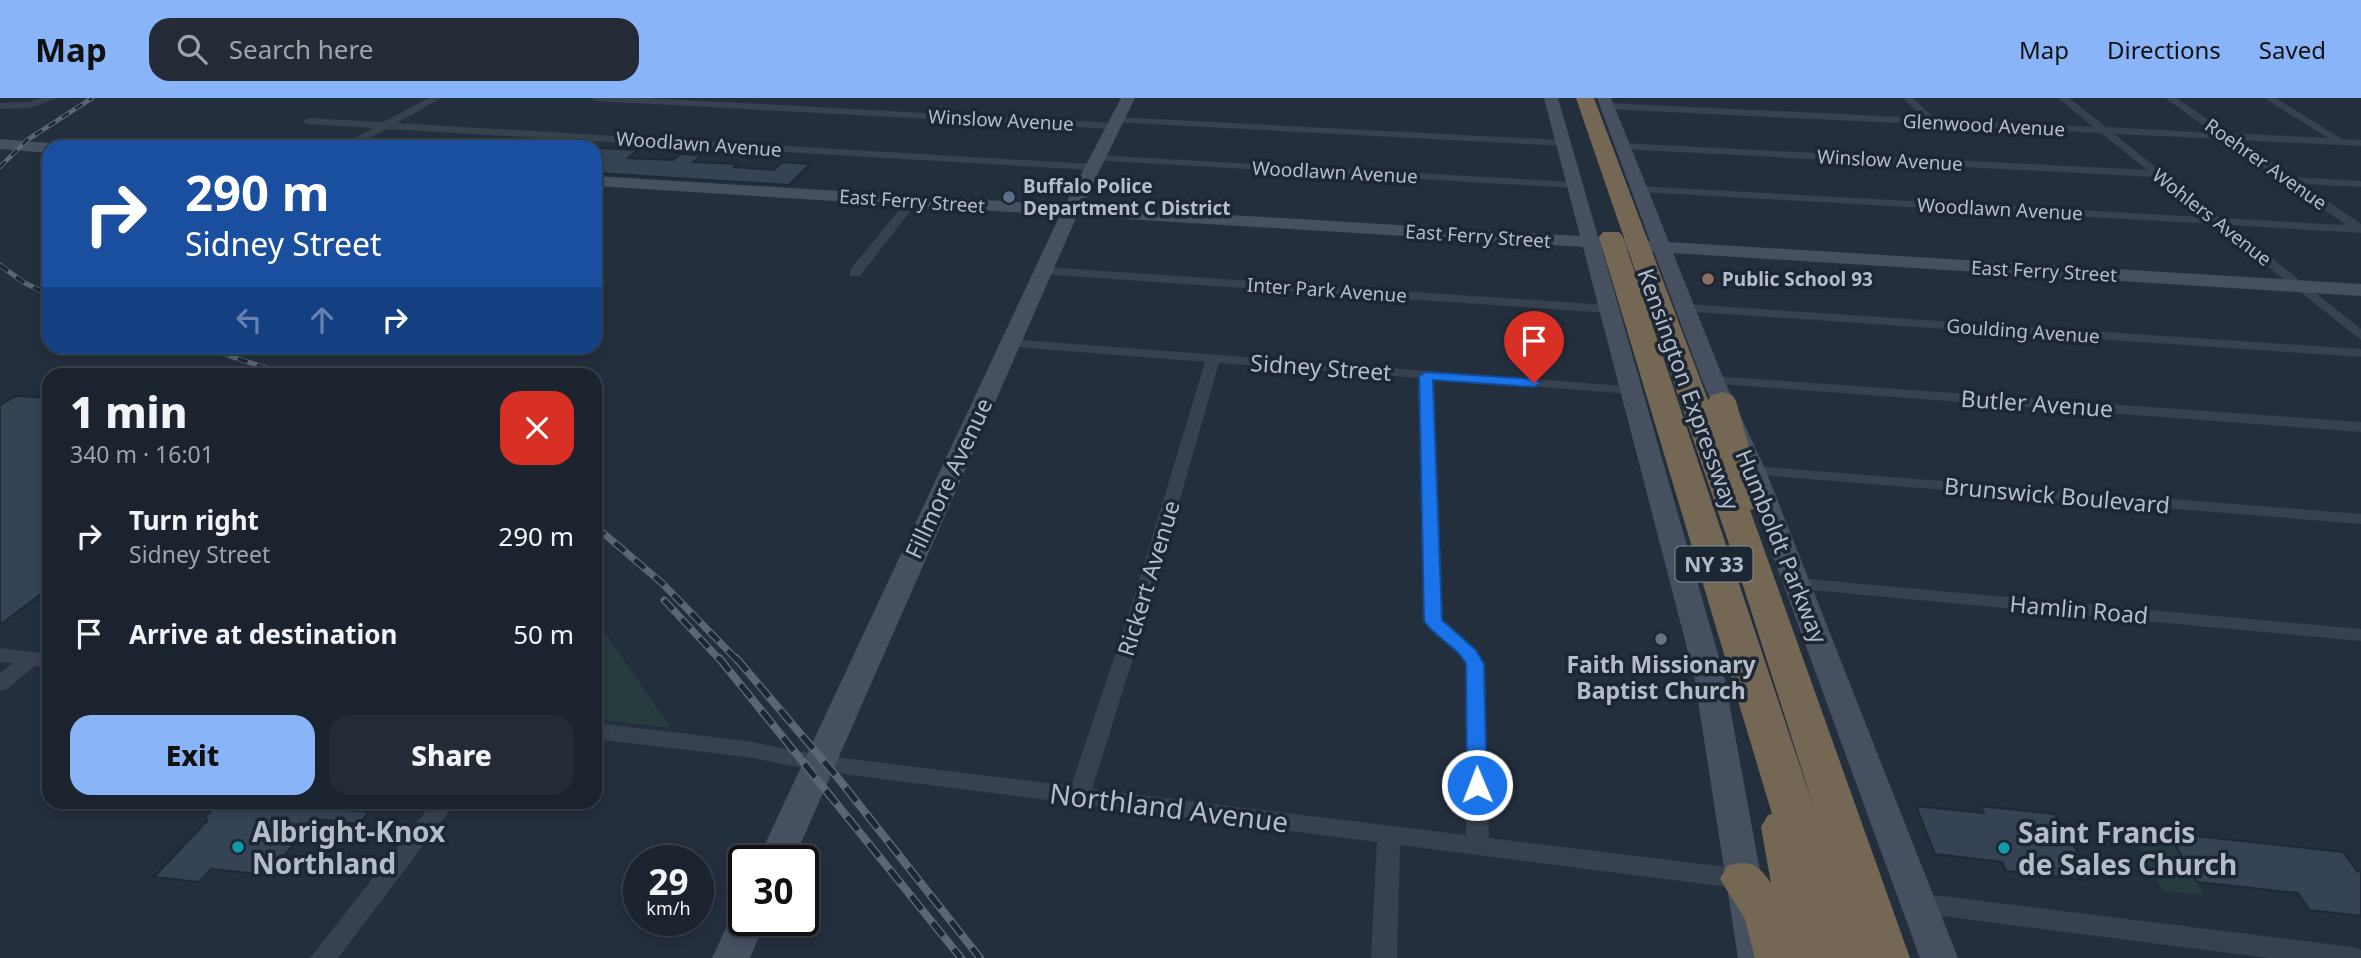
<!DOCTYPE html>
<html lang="en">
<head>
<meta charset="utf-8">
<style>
  :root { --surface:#1b232e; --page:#242b36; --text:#f1f3f6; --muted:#a0a4aa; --line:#39404a; --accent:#8ab4f8 }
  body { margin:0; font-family:"Noto Sans",sans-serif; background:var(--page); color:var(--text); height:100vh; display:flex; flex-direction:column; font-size:26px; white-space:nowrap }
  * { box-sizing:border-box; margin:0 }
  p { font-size:23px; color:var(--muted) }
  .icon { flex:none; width:38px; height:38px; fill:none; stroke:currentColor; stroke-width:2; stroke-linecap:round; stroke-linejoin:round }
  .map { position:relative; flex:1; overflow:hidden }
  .panel { position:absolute; left:42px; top:270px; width:560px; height:441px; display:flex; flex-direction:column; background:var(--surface); border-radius:21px; box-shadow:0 4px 10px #0003,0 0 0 2px var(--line) }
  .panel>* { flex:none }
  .top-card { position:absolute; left:42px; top:42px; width:560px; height:214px; border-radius:21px; box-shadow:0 4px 10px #0003,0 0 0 2px var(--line); background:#1a4fa0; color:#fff; overflow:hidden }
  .speed { position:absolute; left:623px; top:747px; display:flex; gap:14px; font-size:35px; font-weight:700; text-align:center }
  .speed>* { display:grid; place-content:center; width:91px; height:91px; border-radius:50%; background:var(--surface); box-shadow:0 4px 10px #0003,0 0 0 2px var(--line); line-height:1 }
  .speed small { font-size:18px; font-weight:400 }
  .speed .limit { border:4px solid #111; border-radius:10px; background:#fff; color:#111 }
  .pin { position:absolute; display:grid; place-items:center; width:60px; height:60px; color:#fff; margin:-72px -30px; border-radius:50% 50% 50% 0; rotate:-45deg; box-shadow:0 0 7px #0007 }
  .pin .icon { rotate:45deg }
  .me { position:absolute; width:77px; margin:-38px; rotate:359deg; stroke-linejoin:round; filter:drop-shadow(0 0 5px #0008) }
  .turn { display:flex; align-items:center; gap:24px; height:147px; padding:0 28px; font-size:32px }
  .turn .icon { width:91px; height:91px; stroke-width:2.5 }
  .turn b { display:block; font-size:49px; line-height:60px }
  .lanes { display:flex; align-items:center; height:66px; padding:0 28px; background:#0003; justify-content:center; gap:35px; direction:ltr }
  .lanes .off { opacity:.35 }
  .round { display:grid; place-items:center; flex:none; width:74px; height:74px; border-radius:21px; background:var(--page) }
  .overview { display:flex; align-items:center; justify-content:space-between; height:119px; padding:0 28px }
  h1 { font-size:42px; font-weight:800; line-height:52px }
  .button { display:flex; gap:14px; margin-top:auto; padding:14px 28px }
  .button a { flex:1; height:80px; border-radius:21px; background:var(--accent); color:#111; font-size:28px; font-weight:800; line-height:80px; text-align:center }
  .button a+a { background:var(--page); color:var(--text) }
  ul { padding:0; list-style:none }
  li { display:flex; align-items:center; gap:21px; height:98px; padding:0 28px }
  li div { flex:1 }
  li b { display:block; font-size:26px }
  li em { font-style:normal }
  header { display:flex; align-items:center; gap:42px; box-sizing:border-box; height:98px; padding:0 35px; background:var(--accent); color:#111 }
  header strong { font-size:33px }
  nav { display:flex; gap:38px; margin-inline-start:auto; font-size:24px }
  .search { width:490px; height:63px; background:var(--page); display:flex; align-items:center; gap:18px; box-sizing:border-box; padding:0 24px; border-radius:21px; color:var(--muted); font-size:26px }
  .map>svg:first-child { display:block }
  .green { fill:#263c3f }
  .building { fill:#364354; stroke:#1f2835; stroke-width:2 }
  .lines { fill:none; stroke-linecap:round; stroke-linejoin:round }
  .street { fill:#38414e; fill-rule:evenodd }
  .secondary { fill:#465061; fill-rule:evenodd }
  .highway { fill:#746855; fill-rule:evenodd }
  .rail-far3-casing { stroke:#5a6575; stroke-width:4.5 }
  .rail-far2-casing { stroke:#5a6575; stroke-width:5 }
  .rail-far1-casing { stroke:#5a6575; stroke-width:7 }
  .rail-casing { stroke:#5a6575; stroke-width:8 }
  .rail-far3 { stroke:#1d2633; stroke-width:2.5; stroke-dasharray:8; stroke-linecap:butt }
  .rail-far2 { stroke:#1d2633; stroke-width:3.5; stroke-dasharray:10; stroke-linecap:butt }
  .rail-far1 { stroke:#1d2633; stroke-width:4.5; stroke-dasharray:13; stroke-linecap:butt }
  .rail { stroke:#1d2633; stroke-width:5; stroke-dasharray:17; stroke-linecap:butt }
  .route { fill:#1a73e8; stroke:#114b97; stroke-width:2 }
  .service-dot { fill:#5c6f8a; stroke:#1d2633; stroke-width:2.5 }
  .education-dot { fill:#8d6e63; stroke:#1d2633; stroke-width:2.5 }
  .worship-dot { fill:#6b7280; stroke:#1d2633; stroke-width:2.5 }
  .culture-dot { fill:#0f9aa8; stroke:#1d2633; stroke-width:2.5 }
  .labels { text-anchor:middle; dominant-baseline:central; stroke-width:7; stroke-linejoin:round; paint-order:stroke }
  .far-street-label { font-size:19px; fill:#b4bcc9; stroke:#1d2633 }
  .far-poi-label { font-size:19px; font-weight:bold; fill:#b4bcc9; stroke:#1d2633; text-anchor:start }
  .shield { fill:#1d2633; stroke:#878f9c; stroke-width:2 }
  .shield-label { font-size:21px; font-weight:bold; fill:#b4bcc9 }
  .street-label { font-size:23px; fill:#b4bcc9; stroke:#1d2633 }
  .poi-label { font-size:23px; font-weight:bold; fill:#b4bcc9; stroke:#1d2633 }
  .near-street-label { font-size:28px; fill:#b4bcc9; stroke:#1d2633 }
  .near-poi-label { font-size:28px; font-weight:bold; fill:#b4bcc9; stroke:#1d2633; text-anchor:start }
</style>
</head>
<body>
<header>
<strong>Map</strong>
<div class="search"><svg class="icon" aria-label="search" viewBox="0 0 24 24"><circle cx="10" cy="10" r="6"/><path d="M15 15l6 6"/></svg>Search here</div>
<nav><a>Map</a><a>Directions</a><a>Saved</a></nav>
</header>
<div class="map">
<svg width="2361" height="860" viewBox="0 0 2361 860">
  <rect width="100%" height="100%" fill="#242f3e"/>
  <g class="green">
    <polygon points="595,523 598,525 671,630 595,621"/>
    <polygon points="2128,731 2168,735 2204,797 2163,793"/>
  </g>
  <g class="building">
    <polygon points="600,50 638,52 628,60 673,62 681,56 702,57 693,64 738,66 734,69 774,72 782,64 810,66 789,87 595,75 595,53"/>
    <polygon points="16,298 49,300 49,490 0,527 0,307"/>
    <polygon points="219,704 322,704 318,709 369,714 359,726 316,721 267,777 211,771 199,784 154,779 207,723 206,718"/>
    <polygon points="1916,708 1984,715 1980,708 2055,716 2084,765 2079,765 2088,782 2006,773 2002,764 1935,756"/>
    <polygon points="2168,735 2343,754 2357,773 2361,774 2361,818 2309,812 2298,795 2197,784"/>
  </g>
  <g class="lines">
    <g class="street">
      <polygon points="41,0 56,0 30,10 0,11 0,5 29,4"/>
      <polygon points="429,0 441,0 397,25 1091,66 1096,69 1091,72 387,31 353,49 340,49 373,30 308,26 303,23 308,20 383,24"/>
      <polygon points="591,0 649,0 1113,25 1118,28 1113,31 596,3"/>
      <path d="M1903 0H1913L1935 21 2093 29 2058 0H2069L2106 29 2214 35 2165 0H2176L2228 35 2328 40 2264 0H2276L2342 41 2361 42V48L2238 42 2291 79 2361 83V89L2302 86 2361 126V135L2230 127 2361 231V242L2214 126 1639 94 1633 91 1639 88 2204 119 2155 79 1621 51 1616 48 1621 45 2147 72 2101 35 1607 11 1602 8 1607 5 1923 20ZM2114 36 2223 41 2346 127 2220 120Z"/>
      <polygon points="1116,19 1562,42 1567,45 1562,48 1112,24 1112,20"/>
      <polygon points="1095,57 1575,84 1581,87 1575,90 1091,62 1090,60"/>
      <polygon points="908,101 918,103 860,178 850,178 850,172"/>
      <polygon points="1044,169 1609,207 1616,211 1609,215 1039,176 1038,173"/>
      <polygon points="1685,206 2361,251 2361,259 1680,213 1678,210"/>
      <path d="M1010 241 1637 289 1639 292 1637 295 1632 296 1434 281 1443 523 1474 549 1485 566 1489 740 1743 771 1751 774 1755 781 1751 788 1743 791 1400 747 1397 860H1371L1377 744 819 673 747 659 595 641V625L747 643 819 657 1071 688 1131 509 1205 264 1005 248V242ZM1219 265 1419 280 1423 523C1435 540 1456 548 1465 566L1466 737 1092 691 1149 509Z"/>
      <polygon points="1713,278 2361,324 2361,334 1708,285 1708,279"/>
      <polygon points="1754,368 2361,416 2361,426 1748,376 1746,373"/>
      <polygon points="1797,480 2361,531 2361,543 1790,490 1788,486"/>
      <polygon points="0,550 49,556 49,570 35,568 7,591 0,593 0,575 13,565 0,564"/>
      <polygon points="433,704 456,704 338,860 310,860"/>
      <polygon points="1918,795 2352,849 2361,852 2361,860 2268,860 1918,815 1909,812 1906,805 1909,798"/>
    </g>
    <g class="secondary">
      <polygon points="1121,0 1135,0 1082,108 1580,138 1544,0 1558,0 1598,139 1650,143 1597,0 1611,0 1669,144 2361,186 2361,198 1673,155 1724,282 1766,373 1958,860 1920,860 1742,373 1702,282 1654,154 1602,151 1724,577 1776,860 1738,860 1694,577 1583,149 1077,118 793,763 757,763 1060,117 595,88 595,78 1065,107"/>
      <polygon points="0,41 49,45 56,49 49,49 49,55 0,51"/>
      <polygon points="744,808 744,822 766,822 750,860 712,860 735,811"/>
    </g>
    <path class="highway" d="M1576 0H1594L1708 302 1712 297 1722 294 1732 297 1736 303 1764 403 1759 410 1750 412 1910 860H1755L1745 821 1720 781 1727 768C1749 761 1758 766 1771 785L1761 729 1768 717 1772 716 1599 139 1603 134H1619L1623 139 1816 716 1739 475Z"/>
    <defs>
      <polyline id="rail-far3" points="0,69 27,42 92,0"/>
      <g id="rail-far2">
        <polyline points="0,167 23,184 49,197"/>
        <polyline points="200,248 284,276"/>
      </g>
      <g id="rail-far1">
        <polyline points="595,428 662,485 737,562"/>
        <polyline points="664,502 720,562"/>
      </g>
      <g id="rail">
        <polyline points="719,560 961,860"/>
        <polyline points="736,560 838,680 980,860"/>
      </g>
    </defs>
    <use href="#rail-far3" class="rail-far3-casing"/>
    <use href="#rail-far2" class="rail-far2-casing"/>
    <use href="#rail-far1" class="rail-far1-casing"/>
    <use href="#rail" class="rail-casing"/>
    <use href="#rail-far3" class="rail-far3"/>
    <use href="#rail-far2" class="rail-far2"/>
    <use href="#rail-far1" class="rail-far1"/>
    <use href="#rail" class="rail"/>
  </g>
  <path class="route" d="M1426 274 1534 281 1541 285 1534 289 1433 282 1442 522 1476 552 1484 566 1487 687 1485 693H1470L1467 687 1466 566C1458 549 1435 540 1424 523L1419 278Z"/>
  <circle class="service-dot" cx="1009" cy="99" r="7"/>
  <circle class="education-dot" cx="1708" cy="181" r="7"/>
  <circle class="worship-dot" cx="1661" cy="541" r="7"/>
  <g class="culture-dot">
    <circle cx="238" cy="749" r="7"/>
    <circle cx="2004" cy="750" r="7"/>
  </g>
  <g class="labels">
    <g class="far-street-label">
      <text transform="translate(1001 22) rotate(3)">Winslow Avenue</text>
      <text transform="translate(1984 27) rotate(3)">Glenwood Avenue</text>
      <text transform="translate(699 46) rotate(4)">Woodlawn Avenue</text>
      <text transform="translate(1890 62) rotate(3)">Winslow Avenue</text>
      <text transform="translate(2266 66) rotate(35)">Roehrer Avenue</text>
      <text transform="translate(1335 74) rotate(3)">Woodlawn Avenue</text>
      <text transform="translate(912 103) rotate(4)">East Ferry Street</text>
      <text transform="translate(2000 111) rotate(3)">Woodlawn Avenue</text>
      <text transform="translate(2212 119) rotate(38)">Wohlers Avenue</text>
      <text transform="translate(1478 138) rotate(4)">East Ferry Street</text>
      <text transform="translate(2044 173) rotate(3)">East Ferry Street</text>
      <text transform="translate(1327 192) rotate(4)">Inter Park Avenue</text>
      <text transform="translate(2023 233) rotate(4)">Goulding Avenue</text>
    </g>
    <g class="far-poi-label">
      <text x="1023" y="88">Buffalo Police<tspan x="1023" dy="22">Department C District</tspan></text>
      <text x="1722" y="181">Public School 93</text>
    </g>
    <rect class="shield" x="1675.5" y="448.5" width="77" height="35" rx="5"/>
    <g class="shield-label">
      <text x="1714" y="466">NY 33</text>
    </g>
    <g class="street-label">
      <text transform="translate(1321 269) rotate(4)">Sidney Street</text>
      <text transform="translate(1689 291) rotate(70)">Kensington Expressway</text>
      <text transform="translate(2037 305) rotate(4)">Butler Avenue</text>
      <text transform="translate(948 380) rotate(-65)">Fillmore Avenue</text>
      <text transform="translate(2057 397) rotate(5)">Brunswick Boulevard</text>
      <text transform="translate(1782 448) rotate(68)">Humboldt Parkway</text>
      <text transform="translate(1148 480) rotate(-73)">Rickert Avenue</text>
      <text transform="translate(2079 511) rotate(5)">Hamlin Road</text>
    </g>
    <g class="poi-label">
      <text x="1661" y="566">Faith Missionary<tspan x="1661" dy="26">Baptist Church</tspan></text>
    </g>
    <g class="near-street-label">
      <text transform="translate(1169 709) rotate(7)">Northland Avenue</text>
    </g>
    <g class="near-poi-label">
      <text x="252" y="733">Albright-Knox<tspan x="252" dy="32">Northland</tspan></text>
      <text x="2018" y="734">Saint Francis<tspan x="2018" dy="32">de Sales Church</tspan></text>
    </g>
  </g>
</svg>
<div class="speed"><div>29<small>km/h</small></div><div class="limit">30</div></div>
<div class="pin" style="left:1534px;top:285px;background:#d93025"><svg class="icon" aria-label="arrive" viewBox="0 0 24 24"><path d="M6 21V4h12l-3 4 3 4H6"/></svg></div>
<svg class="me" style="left:1477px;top:687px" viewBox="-20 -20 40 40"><circle r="17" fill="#1a73e8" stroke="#fff" stroke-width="3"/><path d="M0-11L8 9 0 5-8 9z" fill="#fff"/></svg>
<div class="top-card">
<div class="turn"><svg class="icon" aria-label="right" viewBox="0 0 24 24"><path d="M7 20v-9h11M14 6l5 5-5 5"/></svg><div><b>290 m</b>Sidney Street</div></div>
<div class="lanes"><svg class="icon off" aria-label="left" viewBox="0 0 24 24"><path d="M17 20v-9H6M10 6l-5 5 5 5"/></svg><svg class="icon off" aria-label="ahead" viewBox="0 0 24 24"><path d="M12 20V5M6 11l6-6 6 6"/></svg><svg class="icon" aria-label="right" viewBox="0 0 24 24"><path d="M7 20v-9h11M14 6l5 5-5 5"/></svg></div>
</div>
<section class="panel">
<div class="overview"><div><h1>1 min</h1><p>340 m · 16:01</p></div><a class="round" style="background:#d93025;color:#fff"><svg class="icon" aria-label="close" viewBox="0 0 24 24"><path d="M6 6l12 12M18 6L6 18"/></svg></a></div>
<ul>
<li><svg class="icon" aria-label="right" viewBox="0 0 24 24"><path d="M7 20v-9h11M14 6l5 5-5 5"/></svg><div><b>Turn right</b><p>Sidney Street</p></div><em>290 m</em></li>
<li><svg class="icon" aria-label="arrive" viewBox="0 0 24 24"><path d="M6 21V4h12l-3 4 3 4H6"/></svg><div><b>Arrive at destination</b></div><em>50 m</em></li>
</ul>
<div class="button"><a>Exit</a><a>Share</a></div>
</section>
</div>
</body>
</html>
